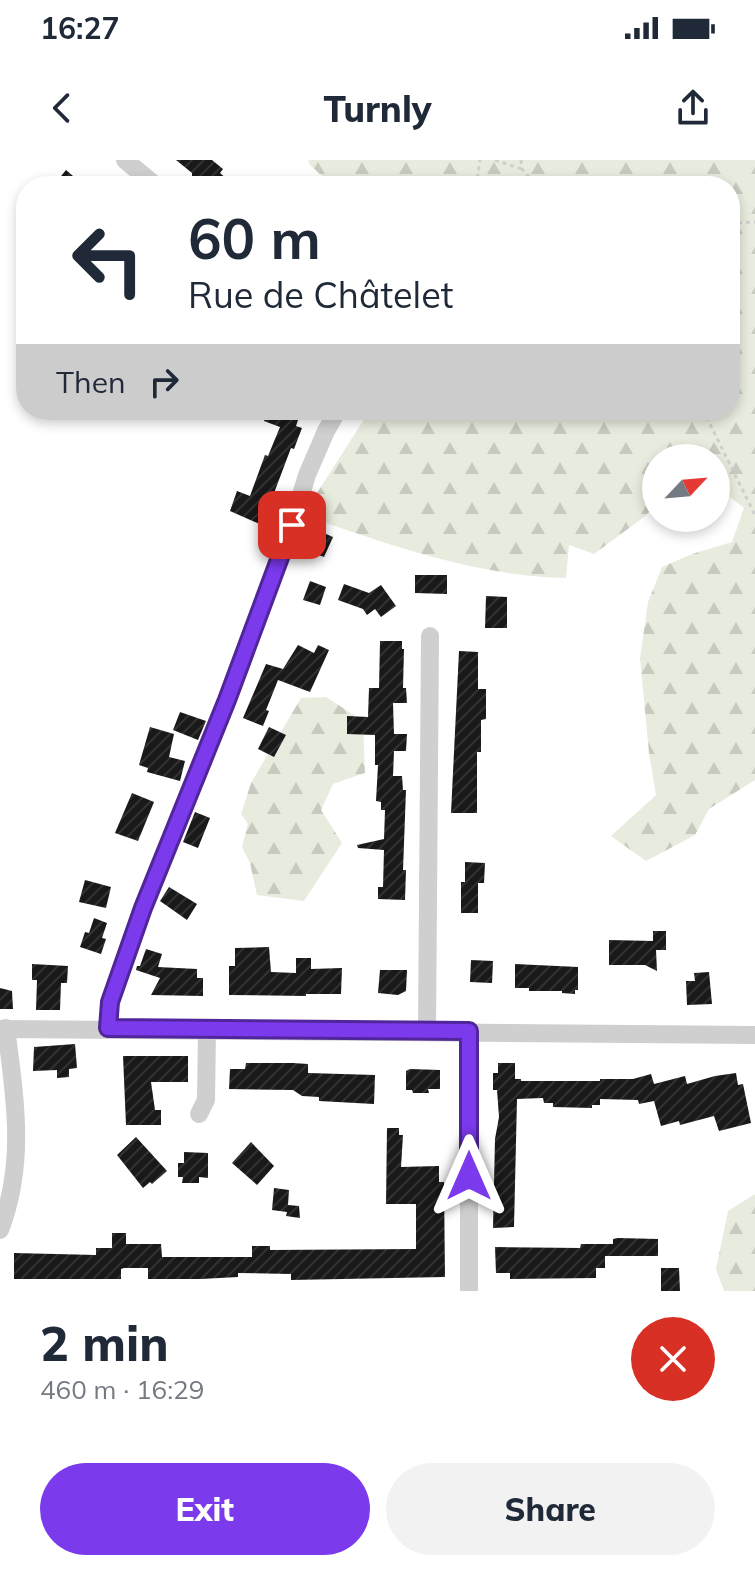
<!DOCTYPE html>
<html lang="en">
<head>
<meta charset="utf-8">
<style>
  :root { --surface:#fff; --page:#f2f2f3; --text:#1f2937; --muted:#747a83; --accent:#7c3aed }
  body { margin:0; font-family:Mulish,sans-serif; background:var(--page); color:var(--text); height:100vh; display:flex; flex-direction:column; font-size:30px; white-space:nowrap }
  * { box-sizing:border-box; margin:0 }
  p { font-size:26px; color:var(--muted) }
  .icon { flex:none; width:44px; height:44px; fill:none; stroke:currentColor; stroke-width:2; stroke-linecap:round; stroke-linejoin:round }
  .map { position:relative; height:1131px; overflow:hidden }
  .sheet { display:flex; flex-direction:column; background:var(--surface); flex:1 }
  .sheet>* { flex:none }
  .hud { position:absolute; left:16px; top:16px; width:724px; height:244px; border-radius:32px; box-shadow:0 4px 12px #0003; background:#fff; color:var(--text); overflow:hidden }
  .needle { width:52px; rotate:64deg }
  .fabs { position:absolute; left:642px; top:284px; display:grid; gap:16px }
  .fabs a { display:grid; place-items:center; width:88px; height:88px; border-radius:50%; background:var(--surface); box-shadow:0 4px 12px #0003; font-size:40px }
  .pin { position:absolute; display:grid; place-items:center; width:68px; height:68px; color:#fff; margin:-34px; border-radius:16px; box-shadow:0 4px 12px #0006 }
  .me { position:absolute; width:88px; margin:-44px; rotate:0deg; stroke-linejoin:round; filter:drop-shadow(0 0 6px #0008) }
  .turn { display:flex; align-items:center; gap:28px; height:168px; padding:0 40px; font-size:36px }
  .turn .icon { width:104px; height:104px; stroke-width:2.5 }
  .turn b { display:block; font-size:56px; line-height:68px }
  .then { display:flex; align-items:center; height:76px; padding:0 40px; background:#0003; gap:16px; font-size:30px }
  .round { display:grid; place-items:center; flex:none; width:84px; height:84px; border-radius:42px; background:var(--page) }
  .summary { display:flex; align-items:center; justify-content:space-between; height:136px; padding:0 40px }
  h1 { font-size:48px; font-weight:800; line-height:60px }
  .cta { display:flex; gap:16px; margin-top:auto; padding:16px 40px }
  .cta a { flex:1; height:92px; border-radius:48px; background:var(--accent); color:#fff; font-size:32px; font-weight:800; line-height:92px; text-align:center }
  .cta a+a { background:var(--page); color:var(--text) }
  .status { display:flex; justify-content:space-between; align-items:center; height:56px; padding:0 40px; background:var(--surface); direction:ltr }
  .status svg { height:22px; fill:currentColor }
  header { display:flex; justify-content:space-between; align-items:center; height:104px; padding:0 40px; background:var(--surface); font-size:36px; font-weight:800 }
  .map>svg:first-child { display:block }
  .forest { fill:url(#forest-firs) }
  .building { fill:url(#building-hatch) }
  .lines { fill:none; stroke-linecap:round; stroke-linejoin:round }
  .path { stroke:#cfcfcf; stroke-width:3; stroke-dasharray:4 4; stroke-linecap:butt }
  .street { stroke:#cfcfcf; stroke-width:18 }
  .route-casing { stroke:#51269a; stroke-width:20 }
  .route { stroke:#7c3aed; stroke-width:14 }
</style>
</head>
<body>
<div class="status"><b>16:27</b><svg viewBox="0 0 49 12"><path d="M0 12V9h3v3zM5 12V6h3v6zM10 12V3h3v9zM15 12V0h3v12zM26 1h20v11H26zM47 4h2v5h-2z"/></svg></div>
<header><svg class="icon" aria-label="back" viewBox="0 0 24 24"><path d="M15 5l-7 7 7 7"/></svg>Turnly<svg class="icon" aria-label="share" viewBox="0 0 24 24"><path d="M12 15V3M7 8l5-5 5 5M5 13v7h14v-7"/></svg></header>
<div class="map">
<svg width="755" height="1131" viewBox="0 0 755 1131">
  <defs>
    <pattern id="forest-firs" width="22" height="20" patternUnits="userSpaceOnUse" patternTransform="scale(2)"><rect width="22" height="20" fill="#e8ecde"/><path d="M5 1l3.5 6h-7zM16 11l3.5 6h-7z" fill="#c7cbbf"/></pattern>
    <pattern id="building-hatch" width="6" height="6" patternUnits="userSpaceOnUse" patternTransform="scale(2)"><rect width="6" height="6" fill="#191919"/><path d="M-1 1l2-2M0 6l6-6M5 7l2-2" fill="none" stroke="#323232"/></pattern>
  </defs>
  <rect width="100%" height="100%" fill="#fff"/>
  <g class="forest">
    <path d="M308 0H755V620L709 649 695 675 646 701 611 676 656 635 649 593 640 498 648 442 662 407 692 394 732 382 744 348 716 326V298H656V345L644 357 594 394 569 385 566 418C475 416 387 384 303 355L370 250H730V26H333L310 5Z"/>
    <polygon points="326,537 363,561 365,613 333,624 321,650 342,683 304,741 257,735 250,703 242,687 248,664 241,654 251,623 301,538"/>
    <polygon points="755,1034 755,1131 724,1131 716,1109 728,1051"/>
  </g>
  <g class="building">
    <polygon points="176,0 212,0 223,9 220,13 235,26 192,26 192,13"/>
    <polygon points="66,10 73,16 85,26 53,26"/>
    <polygon points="268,250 298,260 296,266 302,268 294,289 291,288 262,365 230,351 237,331 250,336 265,295 268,296 280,267 264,261"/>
    <polygon points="317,370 333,377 324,397 308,391"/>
    <polygon points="415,415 447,415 447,434 415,433"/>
    <polygon points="310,421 326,427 320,445 303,440"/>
    <polygon points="344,424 369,433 381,425 396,446 381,457 375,449 367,455 363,449 338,440"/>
    <polygon points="486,436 507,437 507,468 485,468"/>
    <polygon points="380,481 402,481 402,489 404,489 403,528 406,528 407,543 393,543 394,574 407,574 406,591 394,591 393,616 402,616 403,630 406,630 403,710 406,710 405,740 378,739 378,727 383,727 384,690 358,688 357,685 384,679 385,650 381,650 381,642 376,641 378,605 375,605 375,575 347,574 347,556 368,557 369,528 379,528"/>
    <polygon points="298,485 314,493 318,485 329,490 310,532 278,520 266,550 269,551 263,566 243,558 266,504 283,509"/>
    <polygon points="459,491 478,492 478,529 486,529 486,559 481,560 481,592 477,592 477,653 451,653"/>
    <polygon points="180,552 206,561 198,580 173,570"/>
    <polygon points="150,567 174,574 169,597 185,601 180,621 147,612 148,608 139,605"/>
    <polygon points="269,567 286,575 274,597 258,589"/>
    <polygon points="132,633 154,642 138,681 115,673"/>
    <polygon points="195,652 210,658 198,688 183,682"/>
    <polygon points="465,702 485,703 484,723 478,723 478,753 461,753 461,722 465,722"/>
    <polygon points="85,720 111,727 106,748 79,742"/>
    <polygon points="169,727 197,744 187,760 160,741"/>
    <polygon points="94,758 107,763 102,778 106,779 101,794 80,787 85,772 89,773"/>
    <polygon points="653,771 666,771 666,790 656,790 657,811 645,805 609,805 609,780 653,781"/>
    <polygon points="269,787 271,812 296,813 296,798 311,798 311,809 342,808 341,834 306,834 306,836 229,835 229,806 235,806 235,788"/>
    <polygon points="146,789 162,794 158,807 197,809 197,818 203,818 203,836 151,835 160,818 136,810 137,806 140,806"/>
    <polygon points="471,800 493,801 492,823 470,822"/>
    <polygon points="32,804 68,806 67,823 61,823 60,850 36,850 37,820 32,820"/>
    <polygon points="515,804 578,807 578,830 575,830 575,834 562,833 562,831 529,831 529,828 515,828"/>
    <polygon points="380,810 407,810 406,831 398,835 378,833"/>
    <polygon points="709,812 712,844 687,845 686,821 695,821 694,813"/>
    <polygon points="0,828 12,831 13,849 0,849"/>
    <polygon points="75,884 77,908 69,909 69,917 57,918 57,910 33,911 34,887"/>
    <polygon points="123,896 188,896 188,922 151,922 155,950 161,950 161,965 126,965"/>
    <polygon points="246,903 293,903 308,904 308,913 375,915 374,944 319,941 319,937 302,936 293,930 229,929 230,909 245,909"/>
    <polygon points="498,903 515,903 515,919 521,919 521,921 600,921 600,919 633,919 651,914 654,924 685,916 687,924 715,916 736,913 738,925 743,924 751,963 719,971 714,956 680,965 679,961 661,966 654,941 639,944 638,940 600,939 600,945 592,945 592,948 553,947 553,943 544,943 543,938 517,939 514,1067 493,1068 495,979 499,957 497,930 493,930 493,913 498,913"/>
    <polygon points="410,909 440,910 440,929 428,929 429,933 413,933 412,930 406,930 406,911"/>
    <polygon points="387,968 399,968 399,975 403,975 401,1007 439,1006 439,1022 444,1022 445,1117 291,1120 291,1114 238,1113 238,1117 201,1119 148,1119 148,1108 124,1108 121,1109 121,1119 14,1119 14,1093 96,1095 96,1088 112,1088 112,1073 126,1073 126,1084 161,1084 162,1097 252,1097 252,1086 270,1086 270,1090 416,1089 416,1044 386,1044"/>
    <polygon points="136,977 167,1011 152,1024 150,1022 143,1028 117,995"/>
    <polygon points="251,982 274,1006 257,1025 232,1003"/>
    <polygon points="184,992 208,993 208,1018 199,1017 199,1023 182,1023 183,1017 178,1017 178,1003 184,1003"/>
    <polygon points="274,1028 289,1030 288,1045 299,1046 300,1058 286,1056 287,1052 272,1050"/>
    <polygon points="618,1078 658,1079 658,1096 605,1096 605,1108 596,1108 596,1118 510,1119 510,1113 496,1113 495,1087 580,1088 581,1084 613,1084 613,1079"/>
    <polygon points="661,1108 679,1108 680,1131 661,1131"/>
  </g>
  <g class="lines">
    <g class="path">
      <polyline points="495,0 522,9"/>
      <polyline points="521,0 522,9 537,26"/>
      <polyline points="476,26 480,0"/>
      <polyline points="730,63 755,62"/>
      <polyline points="703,250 755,355"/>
    </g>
    <g class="street">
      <polyline points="125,0 156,26"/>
      <polyline points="108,868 110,842 143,748 227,540 292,365 307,315 326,271 338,250"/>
      <polyline points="0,869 755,875"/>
      <polyline points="427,871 430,476"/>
      <polyline points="469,871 469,1131"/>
      <polyline points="199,954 206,940 207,869"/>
      <path d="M0 1070C26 1002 15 938 6 868"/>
    </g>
  </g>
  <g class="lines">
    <defs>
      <polyline id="route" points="292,365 227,540 143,748 110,842 108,868 469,871 469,1016"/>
    </defs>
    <use href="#route" class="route-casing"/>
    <use href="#route" class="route"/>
  </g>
</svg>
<div class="fabs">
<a><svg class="needle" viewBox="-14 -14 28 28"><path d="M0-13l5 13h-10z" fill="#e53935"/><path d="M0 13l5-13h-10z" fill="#747a83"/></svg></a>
</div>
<div class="pin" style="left:292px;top:365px;background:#d93025"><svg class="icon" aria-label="arrive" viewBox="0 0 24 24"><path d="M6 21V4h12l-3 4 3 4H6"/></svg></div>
<svg class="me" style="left:469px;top:1016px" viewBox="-20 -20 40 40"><path d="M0-17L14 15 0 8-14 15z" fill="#7c3aed" stroke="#fff" stroke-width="4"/></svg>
<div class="hud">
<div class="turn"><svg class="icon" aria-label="left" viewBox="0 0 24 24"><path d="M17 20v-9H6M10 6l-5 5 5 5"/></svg><div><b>60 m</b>Rue de Châtelet</div></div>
<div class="then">Then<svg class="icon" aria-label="right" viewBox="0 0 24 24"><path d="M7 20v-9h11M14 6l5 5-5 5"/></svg></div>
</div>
</div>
<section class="sheet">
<div class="summary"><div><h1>2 min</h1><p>460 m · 16:29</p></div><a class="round" style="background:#d93025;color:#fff"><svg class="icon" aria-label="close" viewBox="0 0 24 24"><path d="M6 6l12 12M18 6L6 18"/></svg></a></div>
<div class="cta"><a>Exit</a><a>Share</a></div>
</section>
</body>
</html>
